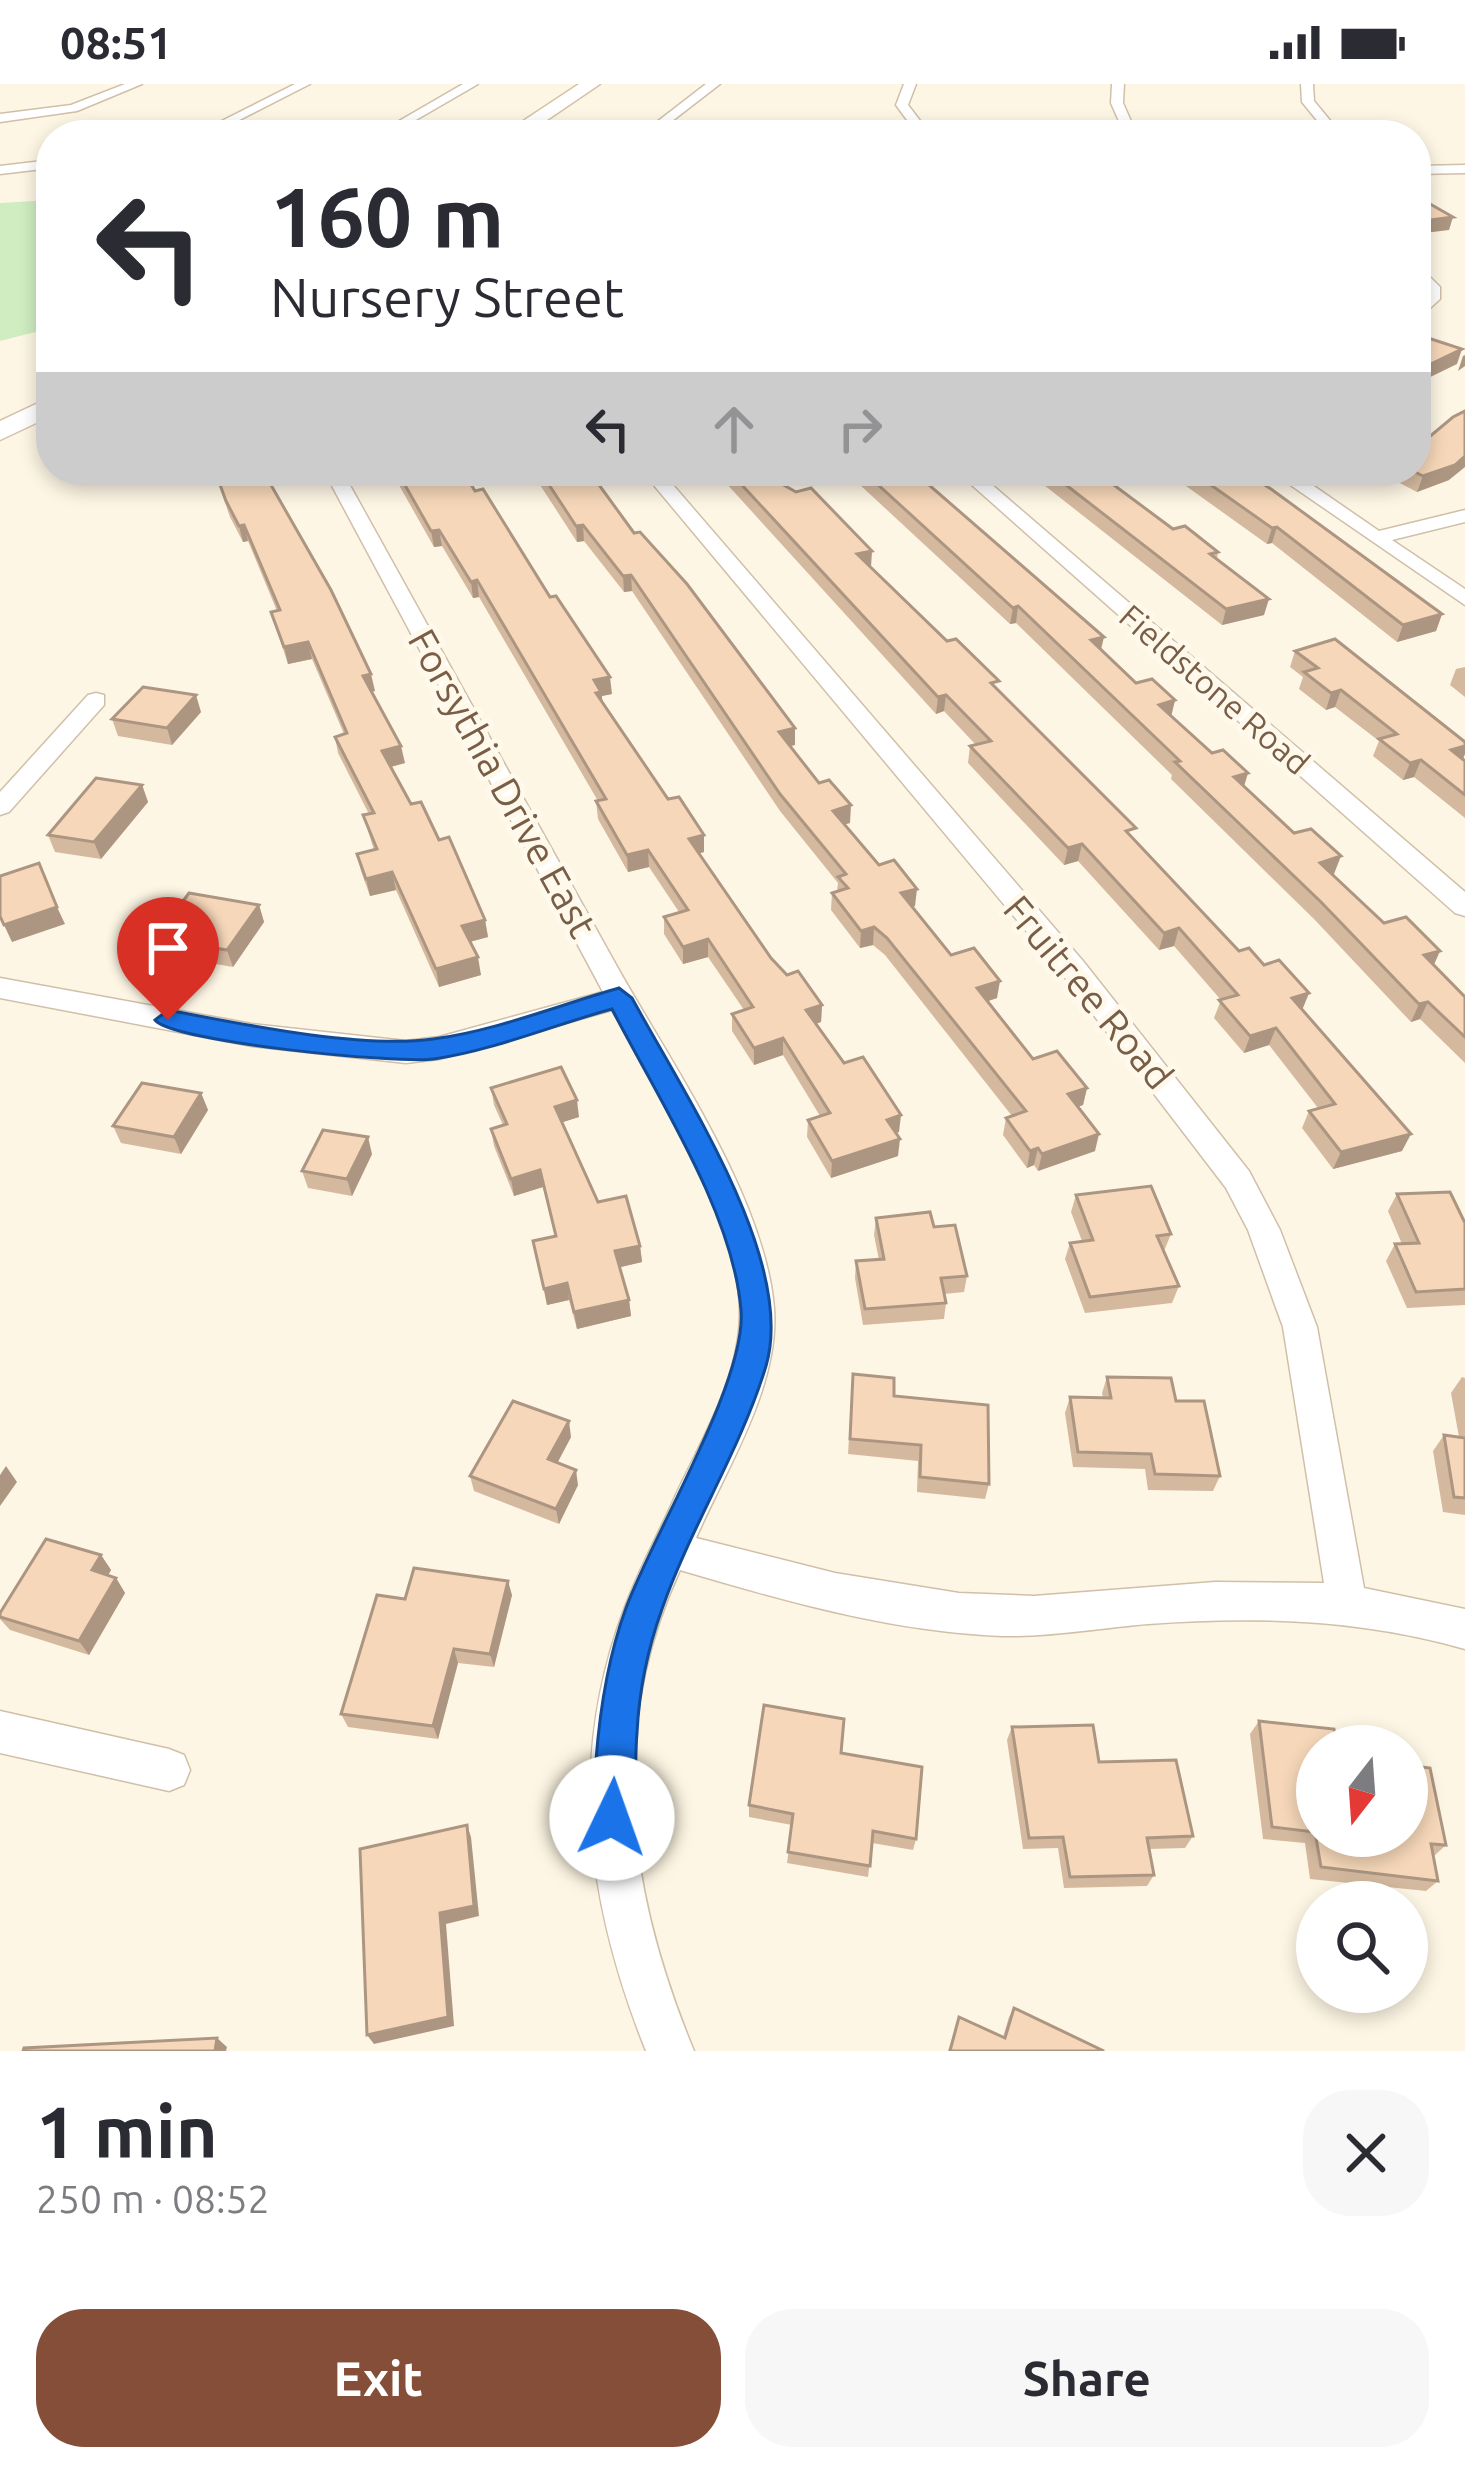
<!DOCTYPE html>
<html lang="en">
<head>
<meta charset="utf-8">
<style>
  :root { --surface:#fff; --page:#f7f7f7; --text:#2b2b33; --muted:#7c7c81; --accent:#854e38 }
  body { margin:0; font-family:Ubuntu,sans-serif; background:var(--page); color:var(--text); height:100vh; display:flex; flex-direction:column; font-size:45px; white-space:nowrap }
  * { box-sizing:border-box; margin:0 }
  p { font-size:39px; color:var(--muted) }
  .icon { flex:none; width:66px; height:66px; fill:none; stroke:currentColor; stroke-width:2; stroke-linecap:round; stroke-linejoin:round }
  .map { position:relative; height:1967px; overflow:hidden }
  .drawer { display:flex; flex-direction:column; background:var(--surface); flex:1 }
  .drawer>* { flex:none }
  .hud { position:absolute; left:36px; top:36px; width:1395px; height:366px; border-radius:48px; box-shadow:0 6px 18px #0003; background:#fff; color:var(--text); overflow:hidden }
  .needle { width:78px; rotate:197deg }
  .controls { position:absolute; left:1296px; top:1641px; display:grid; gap:24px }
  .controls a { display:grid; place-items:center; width:132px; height:132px; border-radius:50%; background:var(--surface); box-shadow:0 6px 18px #0003; font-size:60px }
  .pin { position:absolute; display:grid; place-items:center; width:102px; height:102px; color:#fff; margin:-123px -51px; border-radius:50% 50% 50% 0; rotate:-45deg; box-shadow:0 0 12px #0007 }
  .pin .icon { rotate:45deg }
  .me { position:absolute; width:132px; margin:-66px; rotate:3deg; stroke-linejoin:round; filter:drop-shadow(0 0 9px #0008) }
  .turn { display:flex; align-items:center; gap:42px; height:252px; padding:0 36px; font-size:54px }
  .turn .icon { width:156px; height:156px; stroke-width:2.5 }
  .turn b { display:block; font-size:84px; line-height:102px }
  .lanes { display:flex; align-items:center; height:114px; padding:0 36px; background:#0003; justify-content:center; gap:60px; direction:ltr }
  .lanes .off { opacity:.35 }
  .round { display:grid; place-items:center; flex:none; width:126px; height:126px; border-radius:48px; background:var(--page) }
  .head { display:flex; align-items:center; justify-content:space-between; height:204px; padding:0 36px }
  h1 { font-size:72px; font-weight:600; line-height:90px }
  .action { display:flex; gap:24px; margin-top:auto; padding:24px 36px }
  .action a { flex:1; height:138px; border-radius:48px; background:var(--accent); color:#fff; font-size:48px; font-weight:600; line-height:138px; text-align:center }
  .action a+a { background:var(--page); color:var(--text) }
  .status { display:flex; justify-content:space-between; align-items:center; height:84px; padding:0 60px; background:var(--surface); direction:ltr }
  .status svg { height:33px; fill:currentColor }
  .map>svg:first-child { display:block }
  .green { fill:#cfedc1 }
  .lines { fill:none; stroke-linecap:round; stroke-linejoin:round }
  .street-casing { stroke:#d0bfa9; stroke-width:3 }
  .secondary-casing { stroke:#d6c1a9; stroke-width:3 }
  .street { fill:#fff; fill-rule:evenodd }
  .secondary { fill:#fff; fill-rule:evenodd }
  .wall { fill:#d4b99f }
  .shaded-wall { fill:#ac9682 }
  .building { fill:#f6d7b9; stroke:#ac9682; stroke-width:3 }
  .route { fill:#1a73e8; stroke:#114b97; stroke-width:3 }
  .labels { text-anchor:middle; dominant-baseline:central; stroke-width:10; stroke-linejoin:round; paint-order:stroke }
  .far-street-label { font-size:33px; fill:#795e47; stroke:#fff9ec }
  .street-label { font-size:39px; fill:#795e47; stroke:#fff9ec }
</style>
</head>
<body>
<div class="status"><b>08:51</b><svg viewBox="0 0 49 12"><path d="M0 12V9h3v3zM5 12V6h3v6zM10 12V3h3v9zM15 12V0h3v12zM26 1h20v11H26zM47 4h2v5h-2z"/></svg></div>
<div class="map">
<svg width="1465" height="1967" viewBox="0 0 1465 1967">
  <rect width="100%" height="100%" fill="#fef6e4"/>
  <polygon class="green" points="51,116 51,244 0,257 0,119"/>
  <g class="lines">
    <defs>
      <g id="street">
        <polygon points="125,0 142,0 77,27 0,38 0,30 71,21"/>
        <polygon points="295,0 310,0 210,51 194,51"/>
        <polygon points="463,0 478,0 390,51 375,51"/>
        <polygon points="706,0 720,0 654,51 640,51"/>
        <polygon points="904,0 916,0 908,21 931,51 918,51 896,21"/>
        <polygon points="1112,0 1124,0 1123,19 1137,51 1125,51 1111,19"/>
        <polygon points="1301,0 1313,0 1314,17 1342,51 1329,51 1302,18"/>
        <polygon points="51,76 51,84 0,90 0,82"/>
        <polygon points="1465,81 1465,89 1416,90 1416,82"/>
        <polygon points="1416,179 1440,203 1440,215 1416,237 1424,204 1416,194"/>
        <path d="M324 387H342C433 551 524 716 615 879 669 976 765 1113 774 1224 780 1302 726 1385 696 1454L835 1489 959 1509 1034 1512 1215 1498 1324 1499 1283 1243 1248 1146 1226 1104 1063 891 642 387H661L1083 877 1249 1087 1280 1146 1317 1243 1364 1504 1465 1525V1565C1360 1535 1256 1532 1148 1540 1100 1544 1051 1553 1002 1552 892 1548 785 1517 680 1486 605 1648 628 1808 694 1967H646C587 1819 567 1676 625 1523 639 1485 658 1451 674 1415 701 1356 741 1293 740 1226 737 1128 659 1011 612 926L439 975 406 979 252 962 0 914V894L252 940 406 957 439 953 603 908Z"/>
        <polygon points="956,387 976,387 1465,808 1465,832 1455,829"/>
        <polygon points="1270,387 1292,387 1379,447 1465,426 1465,438 1392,456 1465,505 1465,521"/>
        <polygon points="96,609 104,611 104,621 9,728 0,731 0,708 88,611"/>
        <polygon points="0,1627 169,1665 184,1671 190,1686 184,1701 169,1707 0,1669"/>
      </g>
      <g id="secondary">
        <polygon points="579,0 600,0 525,51 502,51"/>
        <polygon points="51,313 51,332 0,356 0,337"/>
      </g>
    </defs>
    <use href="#street" class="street-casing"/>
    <use href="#secondary" class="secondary-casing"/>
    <use href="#street" class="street"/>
    <use href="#secondary" class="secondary"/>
  </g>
  <g class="wall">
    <polygon points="214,387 263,387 375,607 371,608 405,679 391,683 411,720 439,756 485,836 488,853 470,858 481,891 439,903 396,806 370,812 361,787 357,770 374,766 363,731 369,730 338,669 335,653 344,650 312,575 288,580 271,528 277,527 248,457 243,458 230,433"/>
    <polygon points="391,387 463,387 612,610 602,612 602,618 704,768 699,769 771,874 787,891 822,921 821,938 816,940 899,1048 896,1049 898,1072 831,1094 807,1053 808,1036 820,1032 783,971 754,981 732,947 732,930 744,926 708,873 683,880 664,850 664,833 679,828 649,783 628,788 598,735 596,717 598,717 479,513 473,514 442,462 434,463"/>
    <polygon points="531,387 589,387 795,661 790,662 850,739 844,740 915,822 912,823 951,871 997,914 987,917 1033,975 1087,1004 1083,1021 1078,1023 1095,1067 1038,1087 1034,1081 1027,1084 1003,1051 1006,1034 1012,1032 885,871 873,861 860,864 831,826 832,809 837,807 838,799 780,727 632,507 624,508 584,457 577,458"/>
    <polygon points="715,387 771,387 998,605 1133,754 1239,867 1309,909 1302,926 1402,1067 1333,1085 1302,1044 1309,1027 1318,1024 1269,961 1244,969 1214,934 1221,916 1174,862 1159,866 1078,777 1064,781 968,679 970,662 976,661 944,627 936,630"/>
    <polygon points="845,387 913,387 1136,599 1175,616 1171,632 1384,839 1440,867 1434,881 1465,913 1465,979 1420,935 1411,938 1314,835 1171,695 1172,691 1016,539 1010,540"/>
    <polygon points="1031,387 1095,387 1173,445 1218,468 1217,475 1264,531 1222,541 1030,390"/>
    <polygon points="1165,387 1242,387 1442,530 1436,547 1397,558 1272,459 1267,460"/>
    <polygon points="1394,387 1416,387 1449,396 1417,408 1392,395"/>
    <polygon points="1295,567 1465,677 1465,734 1414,693 1403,696 1373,672 1379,657 1335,623 1326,626 1299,605 1303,593 1290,583"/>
    <polygon points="1465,583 1465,613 1450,601 1456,585"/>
    <polygon points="201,628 172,661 118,652 112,635"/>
    <polygon points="142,701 148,718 101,775 55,768 48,751"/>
    <polygon points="259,821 264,838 233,883 163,871 156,854"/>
    <polygon points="491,1004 579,1033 562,1038 598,1118 640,1162 642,1178 620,1183 629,1216 631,1232 577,1245 569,1216 547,1221 533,1157 555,1153 543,1103 514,1112 494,1062 491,1045 503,1041 494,1021"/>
    <polygon points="201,1009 208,1026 181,1070 121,1059 113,1042"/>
    <polygon points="372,1070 352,1112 308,1104 302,1087"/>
    <polygon points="1397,1110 1465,1139 1465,1221 1407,1224 1386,1177 1395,1160 1402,1160 1388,1127"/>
    <polygon points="1076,1111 1171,1150 1164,1167 1179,1202 1172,1219 1085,1229 1065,1175 1070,1159 1082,1157 1071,1128"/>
    <polygon points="876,1134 934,1143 967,1192 964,1208 944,1210 946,1219 944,1235 863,1241 855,1194 856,1177 879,1176 874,1151"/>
    <polygon points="1107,1293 1176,1317 1220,1392 1213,1407 1148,1406 1145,1385 1073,1383 1065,1329 1070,1313 1103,1314 1102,1309"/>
    <polygon points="1462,1293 1465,1294 1465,1431 1443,1428 1433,1367 1444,1351 1459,1353 1451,1309"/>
    <polygon points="852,1306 894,1312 989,1400 985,1415 917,1408 918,1377 848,1370"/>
    <polygon points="571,1353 557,1379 578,1401 559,1440 474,1407 470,1392"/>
    <polygon points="101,1471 111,1486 108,1492 116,1494 125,1509 89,1571 10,1546 0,1535 0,1529"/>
    <polygon points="512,1511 494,1583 458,1579 438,1655 348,1643 341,1630 405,1515"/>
    <polygon points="1259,1637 1317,1662 1446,1761 1434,1772 1438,1797 1426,1807 1310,1795 1305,1759 1263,1755 1250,1650"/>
    <polygon points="1012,1643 1099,1678 1193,1752 1185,1764 1149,1765 1154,1791 1147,1802 1064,1804 1058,1764 1023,1765 1007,1656"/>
    <polygon points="841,1669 916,1755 913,1766 872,1759 868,1793 787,1779 792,1741 749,1733 749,1721"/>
    <polygon points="1014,1924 1104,1967 948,1967 959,1933 1003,1953 1009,1933"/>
  </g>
  <g class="shaded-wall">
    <polygon points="1453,133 1449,146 1416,150 1416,138"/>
    <polygon points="1462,265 1457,280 1416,300 1416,287"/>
    <polygon points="1465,271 1465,282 1458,287 1463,272"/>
    <polygon points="1465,372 1465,383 1449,396 1417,408 1423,392"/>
    <polygon points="244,441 248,457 243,458 239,442"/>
    <polygon points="583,441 584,457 577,458 576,442"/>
    <polygon points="1277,443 1272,459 1267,460 1272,444"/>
    <polygon points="439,446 442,462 434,463 431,447"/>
    <polygon points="872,467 871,483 857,470"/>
    <polygon points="631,491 632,507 624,508 623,492"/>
    <polygon points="477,496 479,513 473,514 471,498"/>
    <polygon points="1269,515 1264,531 1222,541 1226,525"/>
    <polygon points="1018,522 1016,539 1010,540 1013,524"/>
    <polygon points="1442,530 1436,547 1397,558 1403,541"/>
    <polygon points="1104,553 1100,570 1091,556"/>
    <polygon points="308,558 312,575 288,580 284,563"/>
    <polygon points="371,590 375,607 366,609 363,592"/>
    <polygon points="610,593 612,610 602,612 603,625 597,626 594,596"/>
    <polygon points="1341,606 1335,623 1326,626 1331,609"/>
    <polygon points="196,611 201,628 172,661 167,644"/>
    <polygon points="946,611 944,627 936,630 938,613"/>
    <polygon points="1175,616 1171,633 1159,621"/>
    <polygon points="795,644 795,661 779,665 779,648"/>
    <polygon points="401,662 405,679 386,684 382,667"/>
    <polygon points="1465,662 1465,670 1462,678 1451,666"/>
    <polygon points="1421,676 1414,693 1403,696 1410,679"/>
    <polygon points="1248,689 1243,706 1234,693"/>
    <polygon points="142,701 148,718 101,775 94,758"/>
    <polygon points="851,721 850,739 832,744 833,727"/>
    <polygon points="704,751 704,768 690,772 689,755"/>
    <polygon points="1082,760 1078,777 1064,781 1068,764"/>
    <polygon points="648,766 649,783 628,788 627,771"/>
    <polygon points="1341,772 1334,790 1314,796 1320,779"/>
    <polygon points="392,788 396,806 370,812 366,795"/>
    <polygon points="917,805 915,822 899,827 901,809"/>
    <polygon points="259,821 264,838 233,883 227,866"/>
    <polygon points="57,823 65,840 12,858 4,841"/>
    <polygon points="485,836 488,853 465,859 462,842"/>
    <polygon points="874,843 873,861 860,864 861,847"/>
    <polygon points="1179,844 1174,862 1159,866 1164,849"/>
    <polygon points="708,855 708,873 683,880 683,863"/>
    <polygon points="1440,867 1432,884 1424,871"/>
    <polygon points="478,873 481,891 439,903 436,885"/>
    <polygon points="1000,897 997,914 974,922 977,904"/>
    <polygon points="1309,909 1302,926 1292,914"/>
    <polygon points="1428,918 1420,935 1411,938 1419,920"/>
    <polygon points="822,921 821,938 806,943 806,926"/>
    <polygon points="1276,944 1269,961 1244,969 1250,952"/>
    <polygon points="783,954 783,971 754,981 754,964"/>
    <polygon points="1087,1004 1083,1021 1064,1027 1068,1010"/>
    <polygon points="201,1009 208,1026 181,1070 174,1053"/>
    <polygon points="577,1016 579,1033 557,1040 555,1023"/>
    <polygon points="901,1031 899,1048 886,1053 887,1036"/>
    <polygon points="1099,1050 1095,1067 1038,1087 1042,1070"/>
    <polygon points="1411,1050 1402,1067 1333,1085 1341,1068"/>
    <polygon points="368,1053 372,1070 352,1112 347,1095"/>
    <polygon points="900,1055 898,1072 831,1094 832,1077"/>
    <polygon points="1038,1064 1034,1081 1027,1084 1030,1067"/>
    <polygon points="540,1086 543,1103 514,1112 511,1095"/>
    <polygon points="640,1162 642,1178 617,1184 615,1167"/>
    <polygon points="567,1199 569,1216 547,1221 544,1205"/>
    <polygon points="629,1216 631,1232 577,1245 574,1228"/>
    <polygon points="569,1337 571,1353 551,1391 548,1375"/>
    <polygon points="6,1382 17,1398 0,1422 0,1391"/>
    <polygon points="576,1386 578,1401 559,1440 556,1425"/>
    <polygon points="101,1471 111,1486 102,1501 92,1486"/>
    <polygon points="116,1494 125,1509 89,1571 79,1557"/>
    <polygon points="508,1497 512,1511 494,1583 490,1570"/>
    <polygon points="454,1565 458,1579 438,1655 433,1642"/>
    <polygon points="467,1741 471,1753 479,1832 446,1840 454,1942 374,1960 367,1951 440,1829"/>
    <polygon points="217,1954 227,1963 226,1967 215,1967"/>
  </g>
  <g class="building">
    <polygon points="1416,112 1453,133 1416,138"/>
    <polygon points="1422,252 1462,265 1416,287 1416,255"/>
    <polygon points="1465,327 1465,372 1455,381 1423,392 1413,387 1416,387 1416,364 1453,333"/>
    <polygon points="215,387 263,387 331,506 371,590 363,592 401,662 382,667 411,720 421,718 439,756 449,753 485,836 462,842 478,873 436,885 392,788 366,795 357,770 377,765 363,731 374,729 335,653 347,649 308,558 284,563 271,528 280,526 244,441 239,442 226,417"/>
    <polygon points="397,387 463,387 475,407 483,405 550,513 556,512 610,593 594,596 601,608 596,609 668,715 679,713 704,751 689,755 771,874 787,891 798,887 822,921 806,926 844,979 863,973 901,1031 887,1036 900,1055 832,1077 808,1036 830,1029 783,954 754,964 732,930 753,923 708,855 683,863 664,833 688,826 648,766 627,771 596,717 606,715 477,496 471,498 439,446 431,447"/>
    <polygon points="540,387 589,387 634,449 640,448 687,500 795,644 779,648 819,699 829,696 851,721 833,727 879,781 894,776 917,805 901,809 951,871 974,864 1000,897 977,904 1033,975 1057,967 1087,1004 1068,1010 1099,1050 1042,1070 1038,1064 1030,1067 1006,1034 1026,1027 887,854 874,843 861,847 832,809 848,804 838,793 846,790 780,710 631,491 623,492 583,441 576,442"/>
    <polygon points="729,387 771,387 782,400 796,408 811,404 872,467 857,470 947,557 956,555 999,597 991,599 1136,744 1126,747 1239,867 1249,864 1264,881 1279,876 1309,909 1292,914 1411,1050 1341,1068 1309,1027 1335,1020 1276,944 1250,952 1219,916 1238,911 1179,844 1164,849 1082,760 1068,764 970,662 991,657 946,611 938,613"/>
    <polygon points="863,387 913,387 1104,553 1091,556 1136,599 1152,595 1175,616 1159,621 1212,669 1223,666 1248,689 1234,693 1294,749 1311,745 1341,772 1320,779 1384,839 1406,833 1440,867 1424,871 1465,913 1465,953 1428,918 1419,920 1321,818 1175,678 1180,677 1018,522 1013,524"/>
    <polygon points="1048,387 1095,387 1173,445 1185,442 1218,468 1210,470 1269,515 1226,525"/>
    <polygon points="1191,387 1242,387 1271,405 1442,530 1403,541 1277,443 1272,444"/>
    <polygon points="1335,555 1465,658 1465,662 1451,666 1465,677 1465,711 1421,676 1410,679 1379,655 1397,650 1341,606 1331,609 1304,588 1318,584 1295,567"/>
    <polygon points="143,603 196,611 167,644 112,635"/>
    <polygon points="96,694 142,701 94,758 48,751"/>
    <polygon points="39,779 57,823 4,841 0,832 0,792"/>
    <polygon points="189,809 259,821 227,866 156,854"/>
    <polygon points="561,983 577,1016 555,1023 598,1118 626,1112 640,1162 615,1167 629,1216 574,1228 567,1199 544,1205 533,1157 556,1152 540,1086 511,1095 491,1045 507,1040 491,1004"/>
    <polygon points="142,999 201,1009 174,1053 113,1042"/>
    <polygon points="323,1046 368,1053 347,1095 302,1087"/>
    <polygon points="1151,1102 1171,1150 1157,1152 1179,1202 1090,1213 1070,1159 1093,1156 1076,1111"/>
    <polygon points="1450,1108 1465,1139 1465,1205 1416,1208 1395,1160 1419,1159 1397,1110"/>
    <polygon points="930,1128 934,1143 955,1141 967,1192 941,1194 946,1219 865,1225 856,1177 884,1175 876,1134"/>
    <polygon points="853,1290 894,1294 894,1312 988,1321 989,1400 920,1393 921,1361 850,1355"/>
    <polygon points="1107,1293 1171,1294 1176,1317 1204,1317 1220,1392 1155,1390 1151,1370 1078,1368 1070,1313 1111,1314"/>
    <polygon points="513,1317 569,1337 548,1375 576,1386 556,1425 470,1392"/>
    <polygon points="1444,1351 1465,1354 1465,1414 1454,1413"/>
    <polygon points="46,1455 101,1471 92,1486 116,1494 79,1557 0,1533 0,1529"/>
    <polygon points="414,1484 508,1497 490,1570 454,1565 433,1642 341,1630 377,1511 405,1515"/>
    <polygon points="764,1621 844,1635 841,1669 922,1683 916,1755 873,1747 870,1782 788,1768 793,1730 749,1721"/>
    <polygon points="1259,1637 1334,1645 1337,1662 1317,1662 1317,1752 1407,1752 1407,1681 1430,1684 1446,1761 1431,1760 1438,1797 1321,1783 1315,1748 1272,1743"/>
    <polygon points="1093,1641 1099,1678 1176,1676 1193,1752 1147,1754 1154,1791 1070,1793 1063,1753 1029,1754 1012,1643"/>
    <polygon points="467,1741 474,1822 440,1829 448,1933 367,1951 360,1765"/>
    <polygon points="1014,1924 1104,1967 950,1967 959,1933 1005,1954"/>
    <polygon points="217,1954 215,1967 23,1967 24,1964"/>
  </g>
  <path class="route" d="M619 904 632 914C682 1007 797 1177 766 1282 741 1365 691 1442 662 1525 648 1564 639 1608 637 1649 634 1681 639 1719 626 1748L612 1754 598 1748C589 1726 595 1700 596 1676 600 1624 608 1573 626 1524 653 1450 747 1297 741 1226 733 1128 657 1013 612 925 554 941 494 966 434 975 398 980 172 958 155 936L168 926C241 940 360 965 433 955 495 947 559 921 619 904Z"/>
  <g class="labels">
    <g class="far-street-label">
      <text transform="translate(1215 605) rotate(41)">Fieldstone Road</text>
    </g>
    <g class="street-label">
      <text transform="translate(503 699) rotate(61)">Forsythia Drive East</text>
      <text transform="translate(1089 908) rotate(50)">Fruitree Road</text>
    </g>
  </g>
</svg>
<div class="controls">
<a><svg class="needle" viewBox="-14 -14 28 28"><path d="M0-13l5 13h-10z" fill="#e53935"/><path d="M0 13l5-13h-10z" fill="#7c7c81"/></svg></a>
<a><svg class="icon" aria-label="search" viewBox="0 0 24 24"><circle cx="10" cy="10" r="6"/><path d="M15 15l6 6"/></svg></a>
</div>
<div class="pin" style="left:168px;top:936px;background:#d93025"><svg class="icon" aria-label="arrive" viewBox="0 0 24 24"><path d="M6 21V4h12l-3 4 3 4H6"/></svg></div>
<svg class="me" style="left:612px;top:1734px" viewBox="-20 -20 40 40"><circle r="19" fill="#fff"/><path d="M0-13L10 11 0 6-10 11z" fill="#1a73e8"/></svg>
<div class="hud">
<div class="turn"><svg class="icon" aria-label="left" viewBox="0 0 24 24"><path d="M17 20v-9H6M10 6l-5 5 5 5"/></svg><div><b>160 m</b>Nursery Street</div></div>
<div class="lanes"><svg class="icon" aria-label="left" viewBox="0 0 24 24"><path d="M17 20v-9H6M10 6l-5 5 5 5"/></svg><svg class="icon off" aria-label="ahead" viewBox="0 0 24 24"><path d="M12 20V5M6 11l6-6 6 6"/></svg><svg class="icon off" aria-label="right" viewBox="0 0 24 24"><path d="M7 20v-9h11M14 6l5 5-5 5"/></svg></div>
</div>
</div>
<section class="drawer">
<div class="head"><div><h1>1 min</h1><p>250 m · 08:52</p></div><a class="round"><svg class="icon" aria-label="close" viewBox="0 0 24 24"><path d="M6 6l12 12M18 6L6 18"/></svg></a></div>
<div class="action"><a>Exit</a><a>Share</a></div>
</section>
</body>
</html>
